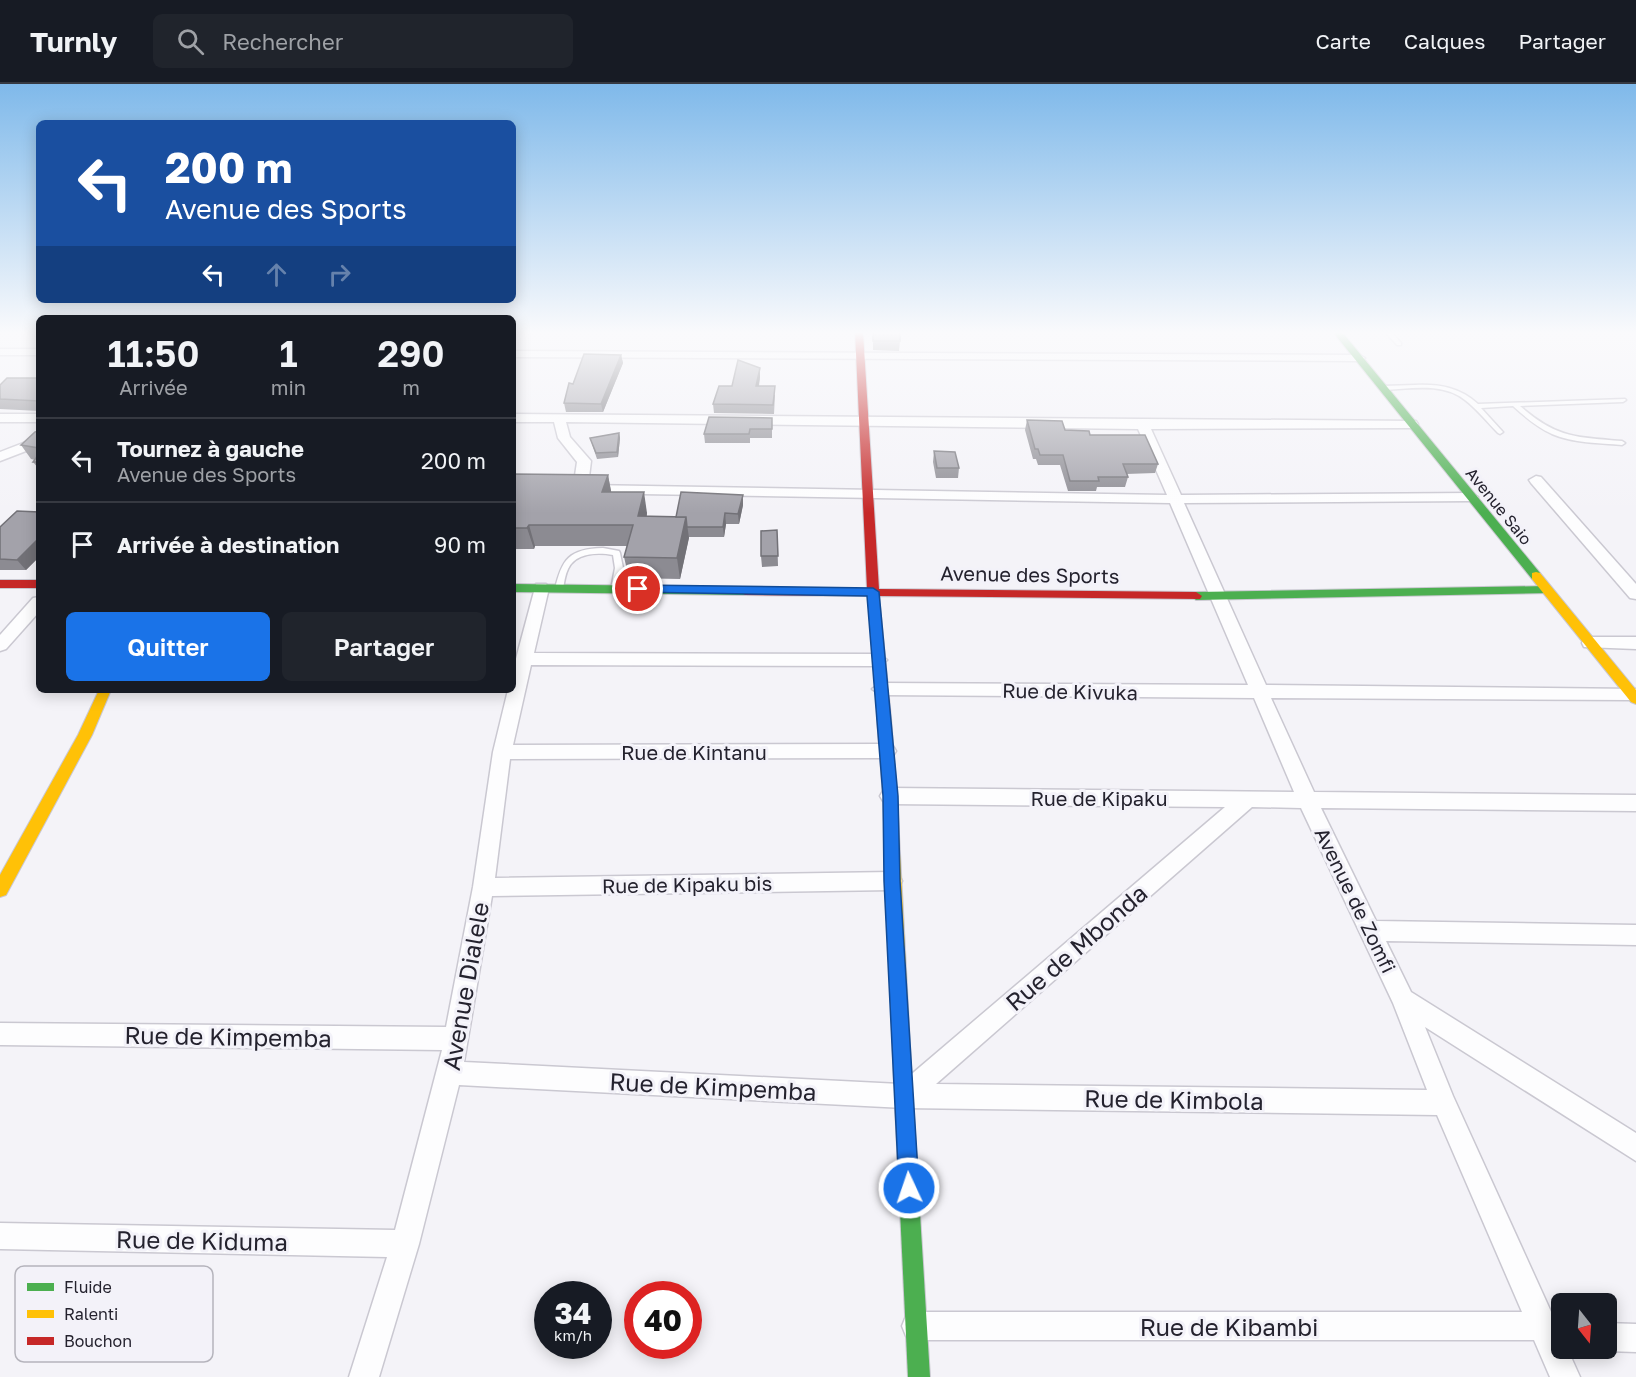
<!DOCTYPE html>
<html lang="fr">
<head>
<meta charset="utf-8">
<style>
  :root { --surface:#171b24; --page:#20242c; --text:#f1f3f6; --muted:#9ea1a6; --line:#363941; --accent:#1a73e8 }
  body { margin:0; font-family:"Golos Text",sans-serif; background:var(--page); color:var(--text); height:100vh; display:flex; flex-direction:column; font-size:22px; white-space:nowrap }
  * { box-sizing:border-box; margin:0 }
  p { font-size:20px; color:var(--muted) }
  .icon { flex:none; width:33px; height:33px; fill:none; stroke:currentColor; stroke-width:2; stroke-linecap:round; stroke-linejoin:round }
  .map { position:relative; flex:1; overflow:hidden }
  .drawer { position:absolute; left:36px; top:231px; width:480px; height:378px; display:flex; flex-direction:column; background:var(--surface); border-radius:9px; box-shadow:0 3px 15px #0003 }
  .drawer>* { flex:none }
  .banner { position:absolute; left:36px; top:36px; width:480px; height:183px; border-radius:9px; box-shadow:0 3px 15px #0003; background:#1a4fa0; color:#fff; overflow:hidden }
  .needle { width:39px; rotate:163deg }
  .controls { position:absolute; left:1551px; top:1209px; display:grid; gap:12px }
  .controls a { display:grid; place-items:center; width:66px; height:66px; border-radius:9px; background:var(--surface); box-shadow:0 3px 15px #0003; font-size:30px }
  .speed { position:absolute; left:534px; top:1197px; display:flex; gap:12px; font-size:30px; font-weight:700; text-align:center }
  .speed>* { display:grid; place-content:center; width:78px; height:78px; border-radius:50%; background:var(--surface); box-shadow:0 3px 15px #0003; line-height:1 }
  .speed small { font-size:15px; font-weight:400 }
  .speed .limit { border:9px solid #d22; background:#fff; color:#111 }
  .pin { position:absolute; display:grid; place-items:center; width:51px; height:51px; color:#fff; margin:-26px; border:3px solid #fff; border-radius:50%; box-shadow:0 2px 6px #0007 }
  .me { position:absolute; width:66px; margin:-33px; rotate:357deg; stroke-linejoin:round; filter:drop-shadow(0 0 4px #0008) }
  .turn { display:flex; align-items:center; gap:21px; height:126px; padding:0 30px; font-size:27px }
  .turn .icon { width:78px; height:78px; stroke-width:2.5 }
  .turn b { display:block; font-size:42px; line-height:51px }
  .lanes { display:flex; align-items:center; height:57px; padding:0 30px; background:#0003; justify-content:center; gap:30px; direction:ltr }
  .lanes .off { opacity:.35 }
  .eta { display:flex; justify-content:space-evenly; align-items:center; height:102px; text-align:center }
  .eta b { font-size:36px; font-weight:600; line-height:42px }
  .cta { display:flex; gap:12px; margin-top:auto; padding:12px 30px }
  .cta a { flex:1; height:69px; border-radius:9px; background:var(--accent); color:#fff; font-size:24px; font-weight:600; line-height:69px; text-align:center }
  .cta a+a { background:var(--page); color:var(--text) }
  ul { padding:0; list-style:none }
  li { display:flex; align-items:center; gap:18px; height:84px; padding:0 30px; border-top:2px solid var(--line) }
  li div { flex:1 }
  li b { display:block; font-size:22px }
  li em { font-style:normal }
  header { display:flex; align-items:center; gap:36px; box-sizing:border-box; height:84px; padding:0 30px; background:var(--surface); border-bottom:2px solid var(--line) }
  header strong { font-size:28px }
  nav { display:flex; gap:33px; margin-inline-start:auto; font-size:21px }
  .search { width:420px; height:54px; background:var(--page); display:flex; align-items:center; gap:15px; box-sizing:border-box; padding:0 21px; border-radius:9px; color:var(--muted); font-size:22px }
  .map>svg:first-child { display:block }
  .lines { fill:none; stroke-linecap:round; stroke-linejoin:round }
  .lane-casing { stroke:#cac8d1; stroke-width:3 }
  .street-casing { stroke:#cac8d1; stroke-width:3 }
  .fast-casing { stroke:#cac8d1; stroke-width:2 }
  .slow-casing { stroke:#cac8d1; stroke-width:2 }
  .jam-casing { stroke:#cac8d1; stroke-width:2 }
  .lane { fill:#fdfdfe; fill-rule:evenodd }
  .street { fill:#fdfdfe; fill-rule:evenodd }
  .fast { fill:#4caf50; fill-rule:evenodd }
  .slow { fill:#ffc107; fill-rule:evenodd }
  .jam { fill:#c62828; fill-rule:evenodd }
  .wall { fill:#8c8b92 }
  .shaded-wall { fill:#727177 }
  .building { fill:#a3a2aa; stroke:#727177; stroke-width:1.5 }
  .route { fill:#1a73e8; stroke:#114b97; stroke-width:1.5 }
  .labels { text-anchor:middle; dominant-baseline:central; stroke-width:6; stroke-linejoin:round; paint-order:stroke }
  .far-street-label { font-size:16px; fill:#24222e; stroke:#f3f2f9 }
  .street-label { font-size:20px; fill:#24222e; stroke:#f3f2f9 }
  .near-street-label { font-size:24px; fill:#24222e; stroke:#f3f2f9 }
  .key { fill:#f3f2f9; stroke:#b5b4bc; stroke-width:1.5 }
  .key-label { font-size:16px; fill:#24222e }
</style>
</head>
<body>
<header>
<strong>Turnly</strong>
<div class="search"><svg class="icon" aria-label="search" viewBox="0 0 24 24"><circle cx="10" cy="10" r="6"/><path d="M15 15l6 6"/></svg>Rechercher</div>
<nav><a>Carte</a><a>Calques</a><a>Partager</a></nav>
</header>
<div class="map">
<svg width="1636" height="1293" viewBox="0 0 1636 1293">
  <rect width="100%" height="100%" fill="#f4f3f8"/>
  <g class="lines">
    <defs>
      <g id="lane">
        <polygon points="1385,248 1391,248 1401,259 1401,261 1397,261"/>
        <path d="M1415 301C1439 300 1459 303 1478 320L1625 315 1626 316 1623 318 1520 322C1557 354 1575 353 1622 357L1625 359 1622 361C1599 359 1573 359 1552 350 1537 343 1525 333 1513 322L1481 324 1502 347 1503 348 1500 350 1498 349C1487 338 1477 325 1465 316 1442 298 1410 305 1383 306L1380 304 1383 302Z"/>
        <path d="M603 464 619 467 620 469 623 484 618 507H612L611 505 615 484 613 471C597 468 575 469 568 485 565 491 564 499 563 505L562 507H556L555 505C562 475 569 465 603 464Z"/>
      </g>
      <g id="street">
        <rect x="0" y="265" width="39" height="6"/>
        <polygon points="513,267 1359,271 1365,274 1359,277 513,273"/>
        <rect x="0" y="330" width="39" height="8"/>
        <path d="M513 330 1416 337 1418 340 1412 344 1151 345 1181 411 1471 409 1478 413 1471 417 1184 419 1266 601 1636 605V615L1632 616 1271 614 1314 708 1636 711V727L1321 724 1376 837 1636 841V861L1386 857 1411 908 1636 1049V1077L1425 943 1453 1012 1562 1252V1264H1567L1580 1293H1550L1534 1256H916L906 1252 902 1242 906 1232 916 1228H1522L1437 1031 904 1024 459 1001 419 1160 379 1293H349L387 1173 0 1165V1139L395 1146 442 966 0 961V939L446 943 473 803 493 668 508 606H513V586L536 500H546L549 504 534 569 879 570 887 576 879 582 531 581 513 661 887 660 893 662 896 667 893 672 887 674 510 675 495 794 892 788 899 791 902 797 899 803 892 806 492 812 464 978 900 1000 1225 723 890 720 883 717 880 712 883 707 890 704 1294 708 1254 614 881 611 872 605 881 599 1248 601 1170 419 580 409 573 405 577 378 558 354 554 338H513ZM566 338 1138 345 1167 411 588 401 591 377 570 353ZM1252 723 1301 724 1393 919 1427 1006 936 1000Z"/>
        <polygon points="39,353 39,362 0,377 0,368"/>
        <polygon points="1536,392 1541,393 1636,500 1636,515 1630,514 1531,399 1529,396"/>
        <polygon points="39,513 39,528 6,565 0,567 0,551 33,514"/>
        <polygon points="1590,553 1636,553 1636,565 1584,563 1582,559 1584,555"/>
        <polygon points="1606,1239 1636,1240 1636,1268 1606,1267 1599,1264 1606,1264"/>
      </g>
      <g id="fast">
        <polygon points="1333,248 1342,248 1540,489 1540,495 1532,495"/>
        <polygon points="513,500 745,503 751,507 745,511 513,508"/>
        <polygon points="1547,502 1553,506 1551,509 1196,516 1190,512 1196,508"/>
        <polygon points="903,991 909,994 912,1000 930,1293 908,1293 894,1000 897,994"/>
      </g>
      <g id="slow">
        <polygon points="1536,488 1540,489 1636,606 1636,620 1631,618 1532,495 1532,489"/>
        <polygon points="99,606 111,606 92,651 6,811 0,813 0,791 78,651"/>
        <polygon points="884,629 891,634 897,712 912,1000 909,1006 903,1009 897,1006 894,1000 883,712 877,634"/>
      </g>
      <g id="jam">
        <polygon points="855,248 863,248 879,505 1196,508 1202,512 1200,515 879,512 891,634 889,638 879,638 868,512 745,511 739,507 745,503 867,505"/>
        <rect x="0" y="496" width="39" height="8"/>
      </g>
    </defs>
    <use href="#lane" class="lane-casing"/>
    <use href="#street" class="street-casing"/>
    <use href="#fast" class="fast-casing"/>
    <use href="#slow" class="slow-casing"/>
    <use href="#jam" class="jam-casing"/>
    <use href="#lane" class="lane"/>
    <use href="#street" class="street"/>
    <use href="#fast" class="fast"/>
    <use href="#slow" class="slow"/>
    <use href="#jam" class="jam"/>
  </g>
  <g class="wall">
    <polygon points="873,248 900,257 899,267 873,266"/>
    <polygon points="621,271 623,279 603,328 566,328 564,319 573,300"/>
    <polygon points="760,284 760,293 759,302 775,311 774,330 714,329 713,320 732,302"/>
    <polygon points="39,294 39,327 0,325 0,301"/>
    <polygon points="772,334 772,354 750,354 750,359 705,359 704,350"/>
    <polygon points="1027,336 1065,346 1090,351 1158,380 1155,389 1126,390 1128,393 1125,403 1097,403 1096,407 1068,407 1060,381 1038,381 1036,375 1033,375 1025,346"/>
    <polygon points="39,347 39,385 33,378 35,376 31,375 21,361"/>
    <polygon points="619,349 620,354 618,373 597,375 590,354"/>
    <polygon points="934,367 959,384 958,394 936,394 933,378"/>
    <polygon points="513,390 608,391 611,408 647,429 647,432 676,433 743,421 739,440 726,440 724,453 689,453 680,495 629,494 624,473 627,462 535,462 534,465 513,465"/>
    <polygon points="39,428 39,473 26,486 0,486 0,443"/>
    <polygon points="777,446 778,482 762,483 761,472"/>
  </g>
  <g class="shaded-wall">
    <polygon points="621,271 623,279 603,328 601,320"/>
    <polygon points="760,284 760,293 757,311 756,302"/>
    <polygon points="619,349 620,354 618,373 617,368"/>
    <polygon points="608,391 612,412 602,408"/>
    <polygon points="644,408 647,429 641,453 638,432"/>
    <polygon points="743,411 743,421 739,440 738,430"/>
    <polygon points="725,429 726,440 724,453 723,443"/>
    <polygon points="686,433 689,454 680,495 677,474"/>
    <polygon points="529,441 535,462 534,465 527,444"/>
    <polygon points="39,454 39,473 26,486 17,476"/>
  </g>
  <g class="building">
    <rect x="873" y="248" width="27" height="9"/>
    <polygon points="584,270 621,271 601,320 564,319 569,299 573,300"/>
    <polygon points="738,276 760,284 756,302 775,302 773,321 713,320 719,302 732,302"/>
    <polygon points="7,294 39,294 39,317 0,315 0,301"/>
    <polygon points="709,333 772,334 772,345 750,345 749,350 704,350"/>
    <polygon points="1027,336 1062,337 1065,346 1089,347 1090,351 1145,351 1158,380 1123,380 1128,393 1098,393 1099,397 1070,397 1063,371 1040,371 1038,365 1035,365"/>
    <polygon points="39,347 39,364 21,361 35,348"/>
    <polygon points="619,349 617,368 596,369 590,354"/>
    <polygon points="934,367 955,368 959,384 937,384"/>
    <polygon points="39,370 39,378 33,378"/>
    <polygon points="513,390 608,391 602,408 644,408 638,432 686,433 677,474 624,473 633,441 529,441 527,444 513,444"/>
    <polygon points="681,408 743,411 738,430 725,429 723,443 687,443 686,433 676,433"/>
    <polygon points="17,427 39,428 39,454 17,476 0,475 0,443"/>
    <polygon points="777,446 778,472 761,472 761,447"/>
  </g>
  <linearGradient id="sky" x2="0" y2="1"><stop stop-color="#7fb9ea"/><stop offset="0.58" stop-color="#fafafc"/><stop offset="1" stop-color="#fafafc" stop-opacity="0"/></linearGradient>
  <rect width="1636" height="429" fill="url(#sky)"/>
  <polygon class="route" points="638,501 873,504 879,508 898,712 900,797 919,1104 916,1111 909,1114 902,1111 899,1104 884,797 883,712 867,512 634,508 633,505"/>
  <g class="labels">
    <g class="far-street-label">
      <text transform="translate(1499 422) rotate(51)">Avenue Saio</text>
    </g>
    <g class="street-label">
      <text transform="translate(1030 490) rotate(1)">Avenue des Sports</text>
      <text transform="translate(1070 607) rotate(1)">Rue de Kivuka</text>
      <text x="694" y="668">Rue de Kintanu</text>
      <text x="1099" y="714">Rue de Kipaku</text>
      <text transform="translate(687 800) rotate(-1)">Rue de Kipaku bis</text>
      <text transform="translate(1356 816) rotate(64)">Avenue de Zomfi</text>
    </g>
    <g class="near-street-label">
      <text transform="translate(1076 863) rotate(-41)">Rue de Mbonda</text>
      <text transform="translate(465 902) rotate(-80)">Avenue Dialele</text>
      <text transform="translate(228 952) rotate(1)">Rue de Kimpemba</text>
      <text transform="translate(713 1002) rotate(3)">Rue de Kimpemba</text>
      <text transform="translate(1174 1015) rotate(1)">Rue de Kimbola</text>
      <text transform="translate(202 1156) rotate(1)">Rue de Kiduma</text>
      <text x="1229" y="1242">Rue de Kibambi</text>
    </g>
  </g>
  <rect x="15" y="1182" width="198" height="96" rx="9" class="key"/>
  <rect x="27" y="1199" width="27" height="8" fill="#4caf50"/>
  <rect x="27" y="1226" width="27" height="8" fill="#ffc107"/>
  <rect x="27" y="1253" width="27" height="8" fill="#c62828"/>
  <g class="key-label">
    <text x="64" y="1209">Fluide</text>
    <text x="64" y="1236">Ralenti</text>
    <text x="64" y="1263">Bouchon</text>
  </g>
</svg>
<div class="controls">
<a><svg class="needle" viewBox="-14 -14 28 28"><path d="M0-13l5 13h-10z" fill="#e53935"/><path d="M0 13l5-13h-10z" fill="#9ea1a6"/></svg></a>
</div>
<div class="speed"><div>34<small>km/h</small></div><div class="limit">40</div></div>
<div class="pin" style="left:638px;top:505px;background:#d93025"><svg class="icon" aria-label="arrive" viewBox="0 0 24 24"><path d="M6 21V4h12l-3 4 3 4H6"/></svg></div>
<svg class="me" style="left:909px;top:1104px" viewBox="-20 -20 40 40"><circle r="17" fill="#1a73e8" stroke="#fff" stroke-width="3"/><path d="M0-11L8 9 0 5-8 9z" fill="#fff"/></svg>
<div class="banner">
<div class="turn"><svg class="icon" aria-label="left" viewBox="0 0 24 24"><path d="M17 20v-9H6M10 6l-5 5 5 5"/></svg><div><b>200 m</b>Avenue des Sports</div></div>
<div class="lanes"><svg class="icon" aria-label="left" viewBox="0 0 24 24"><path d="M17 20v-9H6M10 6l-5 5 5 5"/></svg><svg class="icon off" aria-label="ahead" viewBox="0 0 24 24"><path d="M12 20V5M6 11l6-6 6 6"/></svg><svg class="icon off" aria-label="right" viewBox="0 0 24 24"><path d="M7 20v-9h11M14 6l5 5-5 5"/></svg></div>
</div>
<section class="drawer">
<div class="eta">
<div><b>11:50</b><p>Arrivée</p></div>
<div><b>1</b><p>min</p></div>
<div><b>290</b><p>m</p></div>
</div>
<ul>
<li><svg class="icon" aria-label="left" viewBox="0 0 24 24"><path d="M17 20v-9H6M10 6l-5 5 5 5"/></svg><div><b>Tournez à gauche</b><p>Avenue des Sports</p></div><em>200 m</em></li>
<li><svg class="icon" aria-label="arrive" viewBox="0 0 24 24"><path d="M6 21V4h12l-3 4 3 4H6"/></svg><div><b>Arrivée à destination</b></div><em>90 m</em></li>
</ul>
<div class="cta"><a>Quitter</a><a>Partager</a></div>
</section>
</div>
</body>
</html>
